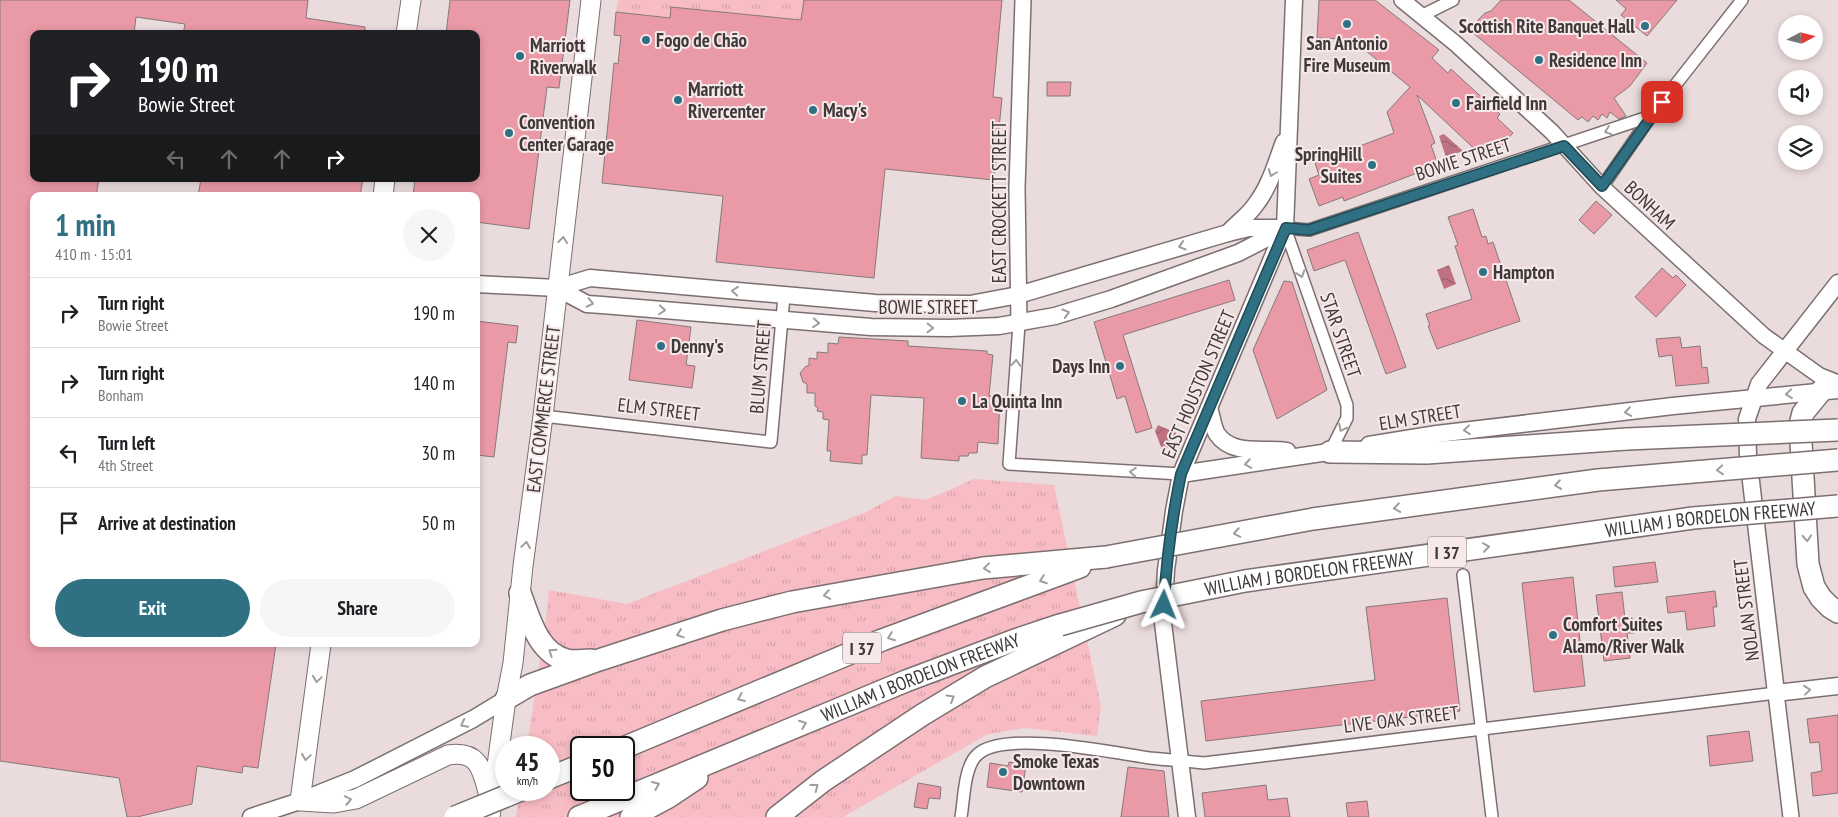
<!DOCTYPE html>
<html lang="en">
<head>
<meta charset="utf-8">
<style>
  :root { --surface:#fff; --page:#f6f6f6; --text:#202124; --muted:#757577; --line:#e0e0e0; --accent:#2f7183 }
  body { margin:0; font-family:"PT Sans Narrow",sans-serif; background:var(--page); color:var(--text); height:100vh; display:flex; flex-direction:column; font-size:19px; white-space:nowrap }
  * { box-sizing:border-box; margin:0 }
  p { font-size:16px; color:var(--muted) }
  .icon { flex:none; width:28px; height:28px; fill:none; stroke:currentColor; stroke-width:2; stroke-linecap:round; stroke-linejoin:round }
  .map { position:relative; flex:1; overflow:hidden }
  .drawer { position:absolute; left:30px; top:192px; width:450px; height:455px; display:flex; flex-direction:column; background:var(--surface); border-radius:10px; box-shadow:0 2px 8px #0003 }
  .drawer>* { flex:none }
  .banner { position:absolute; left:30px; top:30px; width:450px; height:152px; border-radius:10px; box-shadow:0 2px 8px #0003; background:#202124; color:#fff; overflow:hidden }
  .needle { width:32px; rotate:83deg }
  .controls { position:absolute; left:1778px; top:15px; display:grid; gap:10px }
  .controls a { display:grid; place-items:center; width:45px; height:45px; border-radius:50%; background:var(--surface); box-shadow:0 2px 8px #0003; font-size:25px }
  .speed { position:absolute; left:495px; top:736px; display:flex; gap:10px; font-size:25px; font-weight:700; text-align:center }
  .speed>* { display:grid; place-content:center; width:65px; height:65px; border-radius:50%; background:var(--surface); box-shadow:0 2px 8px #0003; line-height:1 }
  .speed small { font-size:12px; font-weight:400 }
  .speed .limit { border:2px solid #111; border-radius:8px; background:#fff; color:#111 }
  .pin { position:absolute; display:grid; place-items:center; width:42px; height:42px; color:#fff; margin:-21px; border-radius:10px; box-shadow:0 2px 8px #0006 }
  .me { position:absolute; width:55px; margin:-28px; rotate:2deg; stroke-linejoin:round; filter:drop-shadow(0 0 4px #0008) }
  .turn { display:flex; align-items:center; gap:18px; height:105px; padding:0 25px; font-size:22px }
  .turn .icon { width:65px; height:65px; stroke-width:2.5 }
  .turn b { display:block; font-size:35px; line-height:42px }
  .lanes { display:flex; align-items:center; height:48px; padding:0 25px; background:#0003; justify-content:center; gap:25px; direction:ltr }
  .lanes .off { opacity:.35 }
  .round { display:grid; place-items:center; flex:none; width:52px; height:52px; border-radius:26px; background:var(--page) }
  .summary { display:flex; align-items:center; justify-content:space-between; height:85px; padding:0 25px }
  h1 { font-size:30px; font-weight:700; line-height:38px; color:var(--accent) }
  .button { display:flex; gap:10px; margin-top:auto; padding:10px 25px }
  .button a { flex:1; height:58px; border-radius:30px; background:var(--accent); color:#fff; font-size:20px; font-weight:700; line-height:58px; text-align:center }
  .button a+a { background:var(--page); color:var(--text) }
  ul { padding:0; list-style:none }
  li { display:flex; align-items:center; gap:15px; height:70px; padding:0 25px; border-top:1px solid var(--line) }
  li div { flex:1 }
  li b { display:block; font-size:19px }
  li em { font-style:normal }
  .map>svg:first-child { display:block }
  .grass { fill:url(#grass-tufts); fill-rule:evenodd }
  .water { fill:url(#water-waves) }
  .building { fill:#e99aa6; stroke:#86797b }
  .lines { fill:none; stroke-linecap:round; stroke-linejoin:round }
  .minor-casing { stroke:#7c6f70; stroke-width:14 }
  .tertiary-casing { stroke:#7c6f70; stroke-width:18 }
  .secondary-casing { stroke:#7c6f70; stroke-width:19 }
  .primary-casing { stroke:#7c6f70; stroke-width:21 }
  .motorway-casing { stroke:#7c6f70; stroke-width:24 }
  .minor { stroke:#fff; stroke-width:11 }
  .tertiary { stroke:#fff; stroke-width:15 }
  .secondary { stroke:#fff; stroke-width:16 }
  .primary { stroke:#fff; stroke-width:19 }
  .motorway { stroke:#fff; stroke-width:21 }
  .motorway-bridge-casing { stroke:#7c6f70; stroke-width:24; stroke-linecap:butt }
  .motorway-bridge { stroke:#fff; stroke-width:21 }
  .oneway { stroke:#9f9c9c }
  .route-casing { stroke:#1f4955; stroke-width:12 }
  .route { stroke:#2f7183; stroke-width:9 }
  .poi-dot { fill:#2f7183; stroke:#f7e8ea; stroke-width:2 }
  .labels { text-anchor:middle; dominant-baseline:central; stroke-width:4; stroke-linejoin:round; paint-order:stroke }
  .shield { fill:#f7e8ea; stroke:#766e6f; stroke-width:1 }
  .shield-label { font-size:18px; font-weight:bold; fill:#3f393a }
  .poi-label { font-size:19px; font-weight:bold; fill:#3f393a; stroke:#f7e8ea; text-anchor:start }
  .street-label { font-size:19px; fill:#3f393a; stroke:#f7e8ea }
</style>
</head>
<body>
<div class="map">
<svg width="1838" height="817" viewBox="0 0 1838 817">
  <defs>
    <pattern id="grass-tufts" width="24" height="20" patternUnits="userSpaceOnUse" patternTransform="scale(1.25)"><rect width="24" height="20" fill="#f8bcc4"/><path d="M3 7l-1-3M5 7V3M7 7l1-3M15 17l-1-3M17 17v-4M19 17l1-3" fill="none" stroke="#d6a2a9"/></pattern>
    <pattern id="water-waves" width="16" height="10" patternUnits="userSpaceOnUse" patternTransform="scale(1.25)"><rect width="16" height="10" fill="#bf7380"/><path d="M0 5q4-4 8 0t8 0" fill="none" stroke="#9d5f6a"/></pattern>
  </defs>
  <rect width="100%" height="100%" fill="#eadbdc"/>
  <g class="grass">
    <polygon points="618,0 804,0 801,20 671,7 670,18 616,12"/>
    <path d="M974 479 1054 485 1101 706 1097 736 1025 728 988 734 843 817H516L520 790H549V748L527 747 546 619 549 590 627 604 866 512 896 496 926 500ZM581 748H624V790H581Z"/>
  </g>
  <g class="water">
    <polygon points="1444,134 1463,151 1446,157 1439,136"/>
    <polygon points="1449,265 1456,284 1444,289 1437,270"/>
    <polygon points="1158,425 1176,433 1169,448 1161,447 1155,431"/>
  </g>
  <g class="building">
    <polygon points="0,0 308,0 306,18 365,27 365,34 183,34 185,24 136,17 134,34 34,34 34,179 99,179 96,196 34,196 34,644 276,644 258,768 243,766 242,773 197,766 192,804 137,817 127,817 119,778 0,761"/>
    <polygon points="450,0 570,0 559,88 547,87 529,229 476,222 476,196 413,196 415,179 476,179 476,34 446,34"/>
    <polygon points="804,0 1002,0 993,97 1002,98 994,180 885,169 874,278 716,262 723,196 602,183 614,63 618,64 621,36 614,35 616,12 670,18 671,7 801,20"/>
    <polygon points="1319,0 1375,0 1439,50 1432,58 1448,73 1451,69 1500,114 1497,118 1513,133 1497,151 1493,147 1483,157 1417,95 1435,143 1431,145 1437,162 1424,167 1425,170 1344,201 1343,197 1319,206 1309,179 1319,175 1315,163 1394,133 1387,112 1410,87 1365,50 1373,40 1317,38"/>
    <polygon points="1501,0 1569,0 1647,63 1630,86 1614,98 1626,116 1619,119 1610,112 1607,118 1602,114 1598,120 1593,116 1588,122 1582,117 1578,120 1473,33 1478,20 1485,13 1491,11"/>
    <polygon points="1616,0 1677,0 1647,36 1621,15 1626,9"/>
    <polygon points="1047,82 1071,82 1070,96 1047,96"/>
    <polygon points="201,179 363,179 360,196 198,196"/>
    <polygon points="1596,201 1612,215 1594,234 1579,220"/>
    <polygon points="1473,209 1482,237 1486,236 1488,244 1493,242 1520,321 1437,349 1428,326 1430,326 1426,314 1472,299 1455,246 1458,245 1448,217"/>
    <polygon points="1358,232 1406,367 1386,374 1345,260 1314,271 1307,250"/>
    <polygon points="1662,268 1673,278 1676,275 1686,285 1656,317 1635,297"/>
    <polygon points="1229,280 1235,300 1123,335 1152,428 1136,433 1125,396 1117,399 1094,322"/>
    <polygon points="1284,281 1292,282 1327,390 1277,419 1253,350"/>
    <polygon points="637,320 691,327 686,365 695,366 692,388 629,380"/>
    <polygon points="476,321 518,326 516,343 508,342 494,457 476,455"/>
    <polygon points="839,337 908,341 908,346 987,351 987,354 993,355 989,396 1000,396 998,444 978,442 977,453 969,453 968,456 959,456 959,461 921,458 924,398 871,395 867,455 862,455 862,464 830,461 831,451 827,451 829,420 823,419 823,412 817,411 818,408 815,406 815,393 807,393 807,384 803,382 800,373 806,366 809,366 809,358 817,359 817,352 828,353 828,343 838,344"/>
    <polygon points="1680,337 1682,348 1700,346 1702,368 1707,367 1709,383 1676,386 1672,355 1659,357 1656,339"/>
    <polygon points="1655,562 1658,582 1615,587 1613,567"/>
    <polygon points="1573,577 1585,686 1534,692 1522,583"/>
    <polygon points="1715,591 1717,607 1713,607 1715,626 1687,630 1685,611 1668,613 1666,597"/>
    <polygon points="1622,592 1625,619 1632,618 1634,633 1627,633 1630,658 1604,661 1596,595"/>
    <polygon points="1447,598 1460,711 1206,741 1201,701 1375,680 1366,607"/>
    <polygon points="1838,715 1838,793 1813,796 1811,773 1822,771 1819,742 1810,743 1807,719"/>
    <polygon points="1749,731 1753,761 1710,766 1707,736"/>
    <polygon points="1009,762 1026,765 1022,792 987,787 990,763 1008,766"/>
    <polygon points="1128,767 1164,771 1169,817 1121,817"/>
    <polygon points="918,783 941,787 940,799 929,798 927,809 914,807"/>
    <polygon points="1266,785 1268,800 1287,798 1290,817 1205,817 1202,793"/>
    <polygon points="1367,801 1369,817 1348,817 1346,803"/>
  </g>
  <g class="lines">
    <defs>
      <g id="minor">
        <polyline points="1423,15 1453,0"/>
        <polyline points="1602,187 1651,116 1742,0"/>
        <polyline points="1019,324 1009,464 1181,474"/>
        <polyline points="543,416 771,442 784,296"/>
        <polyline points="1330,452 1347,418 1347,405 1285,228 1309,230 1651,116"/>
        <polyline points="1463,575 1492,817"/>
        <path d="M961 817C964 800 964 767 977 755 1003 729 1115 753 1150 758 1168 760 1186 761 1204 763L1776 693"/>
      </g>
      <g id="tertiary">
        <polyline points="1402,0 1456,44 1552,132 1602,187 1764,336 1820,376 1838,383"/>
        <polyline points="1019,324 1017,188 1023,0"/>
        <polyline points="1776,693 1791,817"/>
      </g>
      <g id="secondary">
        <path d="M1228 233C1237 223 1249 215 1256 204 1270 186 1276 163 1284 142"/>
        <polyline points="1838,283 1759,384 1747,419 1748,456 1776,693 1838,686"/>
        <polyline points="476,284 557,288 590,278 875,303 970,304 1018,295 1228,233 1249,228 1285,228"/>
        <polyline points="557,288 587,304 602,305 871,327 949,328 999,326 1055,316 1111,299 1238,253 1283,230"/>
        <path d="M1209 408C1212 416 1213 428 1217 434 1233 457 1265 447 1287 451"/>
        <polyline points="1369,445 1437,434 1673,406 1838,390"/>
        <polyline points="1181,474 1342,450"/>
        <polyline points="251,817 300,801 355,779 473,719 506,699"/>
        <polyline points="1187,817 1163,623 1166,570 1174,511 1181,474 1285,228 1294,0"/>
      </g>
      <g id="primary">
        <polyline points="406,34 411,0"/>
        <polyline points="383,196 385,179"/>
        <path d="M321 644 300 801 334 803 356 799 448 755C482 750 482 773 490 799"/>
        <polyline points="490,817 506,699 513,663 523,566 543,416 591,0"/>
      </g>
      <g id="motorway">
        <polyline points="1821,391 1803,413 1800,425 1808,564 1814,587 1821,598 1830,607 1838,612"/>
        <polyline points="1330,452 1427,453 1627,439"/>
        <path d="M520 593C529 617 538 654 567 660 574 662 583 660 591 660"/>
        <polyline points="506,699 530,685 599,660 722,620 792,602 983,568 1106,557"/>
        <polyline points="623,748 882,640 1080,567"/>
        <polyline points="549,778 581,765"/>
        <path id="s1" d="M579 817 906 681 1015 640 1060 625"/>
        <polyline points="631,817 667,798 697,778"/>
        <polyline points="777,817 823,781 922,715 985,677 1115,615"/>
      </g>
    </defs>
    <use href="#minor" class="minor-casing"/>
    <use href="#tertiary" class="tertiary-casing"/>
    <use href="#secondary" class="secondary-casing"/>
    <use href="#primary" class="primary-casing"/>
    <use href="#motorway" class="motorway-casing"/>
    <use href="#minor" class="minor"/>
    <use href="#tertiary" class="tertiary"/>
    <use href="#secondary" class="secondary"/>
    <use href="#primary" class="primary"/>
    <use href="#motorway" class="motorway"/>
    <defs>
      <g id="motorway-bridge">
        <polyline points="1627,439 1838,430"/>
        <polyline points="1106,557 1313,519 1598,480 1838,460"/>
        <path id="s2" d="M1060 625 1141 602 1245 581 1693 518 1838 506"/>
        <polyline points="455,817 521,790"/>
      </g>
    </defs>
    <use href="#motorway-bridge" class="motorway-bridge-casing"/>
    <use href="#motorway-bridge" class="motorway-bridge"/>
  </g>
  <defs><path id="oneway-chevron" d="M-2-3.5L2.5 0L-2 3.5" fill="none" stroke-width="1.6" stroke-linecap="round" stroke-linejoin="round" transform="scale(1.25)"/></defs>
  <g class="oneway">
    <use href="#oneway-chevron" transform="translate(1608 131) rotate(161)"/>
    <use href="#oneway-chevron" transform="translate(1272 173) rotate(111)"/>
    <use href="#oneway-chevron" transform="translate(563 240) rotate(-83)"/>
    <use href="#oneway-chevron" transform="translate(1182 246) rotate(163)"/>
    <use href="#oneway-chevron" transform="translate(1301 274) rotate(71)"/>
    <use href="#oneway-chevron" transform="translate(735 291) rotate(-175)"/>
    <use href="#oneway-chevron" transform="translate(590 303) rotate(12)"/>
    <use href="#oneway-chevron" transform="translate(662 310) rotate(5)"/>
    <use href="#oneway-chevron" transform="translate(1066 313) rotate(-17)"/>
    <use href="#oneway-chevron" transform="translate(816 323) rotate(5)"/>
    <use href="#oneway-chevron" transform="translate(930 328) rotate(1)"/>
    <use href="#oneway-chevron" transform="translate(1016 363) rotate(-86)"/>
    <use href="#oneway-chevron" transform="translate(1789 394) rotate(174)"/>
    <use href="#oneway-chevron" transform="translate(1628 412) rotate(172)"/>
    <use href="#oneway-chevron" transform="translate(1342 428) rotate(117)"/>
    <use href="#oneway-chevron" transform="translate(1467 430) rotate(174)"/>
    <use href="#oneway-chevron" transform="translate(1248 464) rotate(171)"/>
    <use href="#oneway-chevron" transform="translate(1720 470) rotate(175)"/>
    <use href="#oneway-chevron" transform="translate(1133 472) rotate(-176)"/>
    <use href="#oneway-chevron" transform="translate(1558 485) rotate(172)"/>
    <use href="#oneway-chevron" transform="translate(1397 508) rotate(172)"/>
    <use href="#oneway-chevron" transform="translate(1237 533) rotate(170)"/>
    <use href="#oneway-chevron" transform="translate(1807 538) rotate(87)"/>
    <use href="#oneway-chevron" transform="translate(526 545) rotate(-82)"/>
    <use href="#oneway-chevron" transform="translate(1486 547) rotate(-8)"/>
    <use href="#oneway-chevron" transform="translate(987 568) rotate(174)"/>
    <use href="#oneway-chevron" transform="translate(1043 580) rotate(160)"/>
    <use href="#oneway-chevron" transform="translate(827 595) rotate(170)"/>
    <use href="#oneway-chevron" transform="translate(680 634) rotate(162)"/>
    <use href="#oneway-chevron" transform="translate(891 637) rotate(159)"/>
    <use href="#oneway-chevron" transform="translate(552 652) rotate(-146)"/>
    <use href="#oneway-chevron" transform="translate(317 679) rotate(98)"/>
    <use href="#oneway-chevron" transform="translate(1807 690) rotate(-6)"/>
    <use href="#oneway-chevron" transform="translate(741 698) rotate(157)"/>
    <use href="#oneway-chevron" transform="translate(951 698) rotate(-31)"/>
    <use href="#oneway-chevron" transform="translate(464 724) rotate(153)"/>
    <use href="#oneway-chevron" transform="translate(803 724) rotate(-21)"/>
    <use href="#oneway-chevron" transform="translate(306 757) rotate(98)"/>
    <use href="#oneway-chevron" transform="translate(656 785) rotate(-23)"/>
    <use href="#oneway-chevron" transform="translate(815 787) rotate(-38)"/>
    <use href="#oneway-chevron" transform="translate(348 800) rotate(-11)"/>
  </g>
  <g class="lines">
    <defs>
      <path id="route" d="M1164 605C1166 561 1172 518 1181 474L1286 228 1309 230 1564 146 1602 186 1662 102"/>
    </defs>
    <use href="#route" class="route-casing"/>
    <use href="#route" class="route"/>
  </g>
  <g class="poi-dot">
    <circle cx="1347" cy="24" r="5"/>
    <circle cx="1645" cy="26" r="5"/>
    <circle cx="646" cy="40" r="5"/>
    <circle cx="520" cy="56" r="5"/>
    <circle cx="1539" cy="60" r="5"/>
    <circle cx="678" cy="100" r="5"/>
    <circle cx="1456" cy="103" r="5"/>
    <circle cx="813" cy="110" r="5"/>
    <circle cx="509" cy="133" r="5"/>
    <circle cx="1372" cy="165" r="5"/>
    <circle cx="1483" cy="272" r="5"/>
    <circle cx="661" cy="346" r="5"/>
    <circle cx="1120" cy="366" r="5"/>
    <circle cx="962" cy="401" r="5"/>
    <circle cx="1553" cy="635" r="5"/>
    <circle cx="1003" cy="772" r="5"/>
  </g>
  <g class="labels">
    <g class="shield">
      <rect x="1428" y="536.5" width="38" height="31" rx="4"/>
      <rect x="843" y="632.5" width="38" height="31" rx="4"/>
    </g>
    <g class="shield-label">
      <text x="1447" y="552">I 37</text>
      <text x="862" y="648">I 37</text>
    </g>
    <g class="poi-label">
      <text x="1635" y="26" text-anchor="end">Scottish Rite Banquet Hall</text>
      <text x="656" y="40">Fogo de Chão</text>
      <text x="1347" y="43" text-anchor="middle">San Antonio<tspan x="1347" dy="22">Fire Museum</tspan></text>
      <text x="530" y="45">Marriott<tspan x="530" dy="22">Riverwalk</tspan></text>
      <text x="1549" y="60">Residence Inn</text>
      <text x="688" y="89">Marriott<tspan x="688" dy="22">Rivercenter</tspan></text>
      <text x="1466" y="103">Fairfield Inn</text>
      <text x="823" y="110">Macy's</text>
      <text x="519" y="122">Convention<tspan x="519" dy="22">Center Garage</tspan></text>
      <text x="1362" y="154" text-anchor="end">SpringHill<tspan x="1362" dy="22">Suites</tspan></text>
      <text x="1493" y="272">Hampton</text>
      <text x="671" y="346">Denny's</text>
      <text x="1110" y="366" text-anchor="end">Days Inn</text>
      <text x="972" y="401">La Quinta Inn</text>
      <text x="1563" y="624">Comfort Suites<tspan x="1563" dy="22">Alamo/River Walk</tspan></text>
      <text x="1013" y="761">Smoke Texas<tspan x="1013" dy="22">Downtown</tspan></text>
    </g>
    <g class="street-label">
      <text transform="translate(1463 159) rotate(-18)">BOWIE STREET</text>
      <text transform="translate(999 202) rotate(-90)">EAST CROCKETT STREET</text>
      <text transform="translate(1650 205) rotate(43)">BONHAM</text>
      <text x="928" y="307">BOWIE STREET</text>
      <text transform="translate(1341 335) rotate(71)">STAR STREET</text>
      <text transform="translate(760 367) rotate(-85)">BLUM STREET</text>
      <text transform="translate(1198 384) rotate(-67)">EAST HOUSTON STREET</text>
      <text transform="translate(543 409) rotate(-83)">EAST COMMERCE STREET</text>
      <text transform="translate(659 409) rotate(7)">ELM STREET</text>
      <text transform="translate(1420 417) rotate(-9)">ELM STREET</text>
      <text stroke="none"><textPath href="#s2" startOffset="660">WILLIAM J BORDELON FREEWAY</textPath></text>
      <text stroke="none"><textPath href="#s2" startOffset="255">WILLIAM J BORDELON FREEWAY</textPath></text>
      <text transform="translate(1746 610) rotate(-97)">NOLAN STREET</text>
      <text stroke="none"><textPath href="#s1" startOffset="369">WILLIAM J BORDELON FREEWAY</textPath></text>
      <text transform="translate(1401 719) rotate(-7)">LIVE OAK STREET</text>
    </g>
  </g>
</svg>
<div class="controls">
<a><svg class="needle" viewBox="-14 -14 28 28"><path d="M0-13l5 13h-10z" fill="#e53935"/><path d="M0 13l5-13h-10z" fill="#757577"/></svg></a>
<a><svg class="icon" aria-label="sound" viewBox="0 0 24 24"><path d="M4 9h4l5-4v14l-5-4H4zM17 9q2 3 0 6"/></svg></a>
<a><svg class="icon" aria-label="layers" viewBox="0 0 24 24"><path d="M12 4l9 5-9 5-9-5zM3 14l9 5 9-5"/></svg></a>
</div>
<div class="speed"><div>45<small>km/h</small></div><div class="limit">50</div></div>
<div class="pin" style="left:1662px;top:102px;background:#d93025"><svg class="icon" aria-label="arrive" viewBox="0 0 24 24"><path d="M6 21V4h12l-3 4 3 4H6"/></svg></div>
<svg class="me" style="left:1164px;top:605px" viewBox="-20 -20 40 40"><path d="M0-17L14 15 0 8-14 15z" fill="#2f7183" stroke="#fff" stroke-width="4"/></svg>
<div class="banner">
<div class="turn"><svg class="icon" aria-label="right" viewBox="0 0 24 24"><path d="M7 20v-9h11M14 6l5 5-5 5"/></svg><div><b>190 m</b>Bowie Street</div></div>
<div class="lanes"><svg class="icon off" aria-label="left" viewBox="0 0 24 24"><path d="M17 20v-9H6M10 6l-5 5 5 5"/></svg><svg class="icon off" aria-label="ahead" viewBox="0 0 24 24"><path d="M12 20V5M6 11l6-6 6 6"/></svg><svg class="icon off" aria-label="ahead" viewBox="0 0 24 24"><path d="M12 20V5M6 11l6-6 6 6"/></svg><svg class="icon" aria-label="right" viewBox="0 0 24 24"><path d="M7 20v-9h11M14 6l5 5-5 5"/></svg></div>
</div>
<section class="drawer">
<div class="summary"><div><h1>1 min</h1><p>410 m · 15:01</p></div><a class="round"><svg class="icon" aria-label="close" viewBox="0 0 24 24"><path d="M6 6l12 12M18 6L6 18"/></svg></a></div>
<ul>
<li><svg class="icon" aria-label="right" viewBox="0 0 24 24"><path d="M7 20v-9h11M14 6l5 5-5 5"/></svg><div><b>Turn right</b><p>Bowie Street</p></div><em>190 m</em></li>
<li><svg class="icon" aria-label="right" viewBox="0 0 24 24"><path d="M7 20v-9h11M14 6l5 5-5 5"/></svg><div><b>Turn right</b><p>Bonham</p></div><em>140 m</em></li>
<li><svg class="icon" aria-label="left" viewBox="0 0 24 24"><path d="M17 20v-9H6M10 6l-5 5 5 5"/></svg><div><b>Turn left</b><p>4th Street</p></div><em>30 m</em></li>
<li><svg class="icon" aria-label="arrive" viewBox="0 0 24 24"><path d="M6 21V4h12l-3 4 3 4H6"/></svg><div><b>Arrive at destination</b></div><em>50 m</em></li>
</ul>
<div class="button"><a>Exit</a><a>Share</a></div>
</section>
</div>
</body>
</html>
